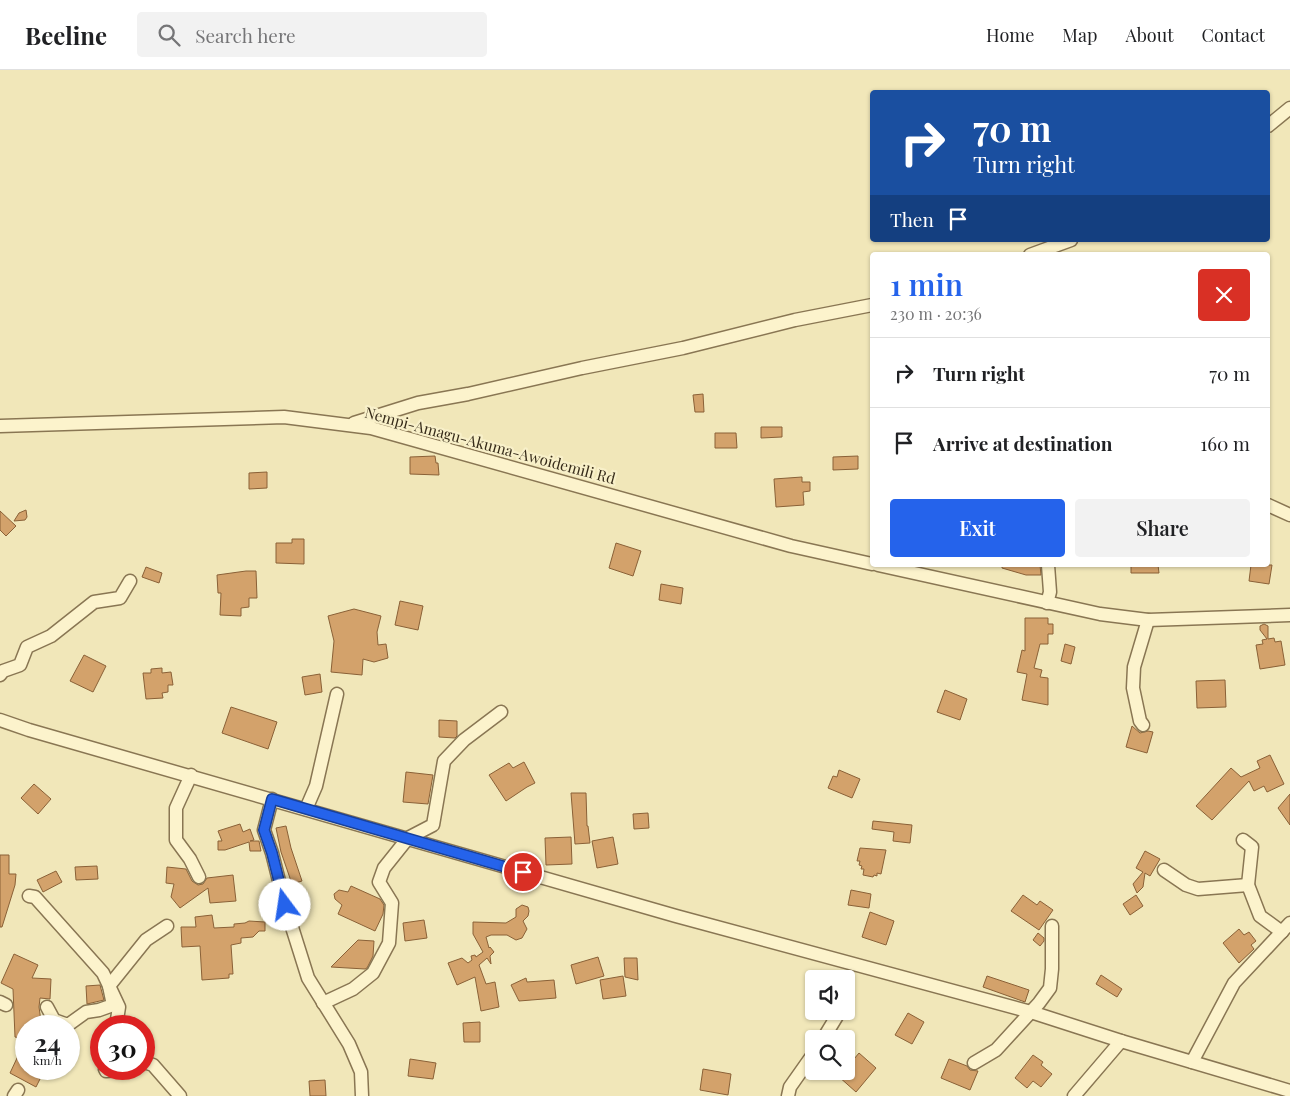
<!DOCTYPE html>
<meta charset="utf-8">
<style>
body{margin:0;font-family:"Playfair Display",serif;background:#f2f2f2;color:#202124;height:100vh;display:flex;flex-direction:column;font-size:19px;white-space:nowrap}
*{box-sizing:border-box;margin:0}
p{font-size:16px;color:#757577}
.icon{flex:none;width:28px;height:28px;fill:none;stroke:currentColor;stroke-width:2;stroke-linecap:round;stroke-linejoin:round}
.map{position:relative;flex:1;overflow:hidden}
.sheet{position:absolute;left:870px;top:182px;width:400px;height:315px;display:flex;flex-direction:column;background:#fff;border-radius:5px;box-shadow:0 1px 4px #0004}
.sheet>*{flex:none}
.top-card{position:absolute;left:870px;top:20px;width:400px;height:152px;border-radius:5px;box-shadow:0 1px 4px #0004;background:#1a4fa0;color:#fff;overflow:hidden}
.tools{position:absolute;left:805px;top:900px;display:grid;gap:10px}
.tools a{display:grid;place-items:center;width:50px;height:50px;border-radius:5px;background:#fff;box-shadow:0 1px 4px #0004;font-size:25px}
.speed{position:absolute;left:15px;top:945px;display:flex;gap:10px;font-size:25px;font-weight:700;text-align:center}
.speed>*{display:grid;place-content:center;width:65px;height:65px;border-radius:50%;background:#fff;box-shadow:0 1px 4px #0004;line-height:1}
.speed small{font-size:12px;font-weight:400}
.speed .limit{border:8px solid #d22;background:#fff;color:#111}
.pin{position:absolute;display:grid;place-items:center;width:42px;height:42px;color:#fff;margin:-21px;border:2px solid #fff;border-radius:50%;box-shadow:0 1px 5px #0007}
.me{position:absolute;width:55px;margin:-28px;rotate:346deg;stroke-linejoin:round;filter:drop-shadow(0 0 4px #0008)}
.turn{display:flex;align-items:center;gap:18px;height:105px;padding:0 20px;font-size:22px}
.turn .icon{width:65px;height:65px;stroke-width:2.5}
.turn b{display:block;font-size:35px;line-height:42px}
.then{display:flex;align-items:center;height:48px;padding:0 20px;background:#0003;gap:10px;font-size:19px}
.round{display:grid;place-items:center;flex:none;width:52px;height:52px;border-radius:5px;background:#f2f2f2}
.headline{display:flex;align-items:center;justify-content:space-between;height:85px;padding:0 20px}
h1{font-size:30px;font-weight:600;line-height:38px;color:#2563eb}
.button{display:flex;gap:10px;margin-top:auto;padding:10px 20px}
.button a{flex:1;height:58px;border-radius:5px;background:#2563eb;color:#fff;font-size:20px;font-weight:600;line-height:58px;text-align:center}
.button a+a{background:#f2f2f2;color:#202124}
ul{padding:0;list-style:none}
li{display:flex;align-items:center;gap:15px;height:70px;padding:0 20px;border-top:1px solid #e0e0e0}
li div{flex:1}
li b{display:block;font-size:19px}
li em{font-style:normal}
header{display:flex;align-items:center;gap:30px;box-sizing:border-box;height:70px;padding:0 25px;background:#fff;border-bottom:1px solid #e0e0e0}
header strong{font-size:24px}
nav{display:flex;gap:28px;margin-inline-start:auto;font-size:18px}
.search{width:350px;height:45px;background:#f2f2f2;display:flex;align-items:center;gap:12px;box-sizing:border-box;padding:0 18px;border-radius:5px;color:#757577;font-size:19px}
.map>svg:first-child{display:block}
.building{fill:#d3a26b;stroke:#8a6137}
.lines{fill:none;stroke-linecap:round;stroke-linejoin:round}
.street-casing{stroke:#897653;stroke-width:15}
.street{stroke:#fcf3cc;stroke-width:12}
.route-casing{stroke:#184099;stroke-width:12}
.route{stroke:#2563eb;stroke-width:9}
.labels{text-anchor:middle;stroke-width:4.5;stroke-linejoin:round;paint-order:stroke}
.street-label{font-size:15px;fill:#362b19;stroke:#f8f0c9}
</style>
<header>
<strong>Beeline</strong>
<div class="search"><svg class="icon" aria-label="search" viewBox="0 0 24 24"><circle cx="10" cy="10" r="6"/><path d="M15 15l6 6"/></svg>Search here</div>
<nav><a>Home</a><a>Map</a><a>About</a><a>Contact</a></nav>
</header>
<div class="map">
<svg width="1290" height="1026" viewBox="0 0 1290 1026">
<rect width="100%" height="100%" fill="#f1e7b9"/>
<!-- building -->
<g class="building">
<polygon points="703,324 704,342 695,342 693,325"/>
<polygon points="761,357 782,357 782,367 761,368"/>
<polygon points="715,363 736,363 737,378 715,378"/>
<polygon points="435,386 436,393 438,393 439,405 410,404 410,387"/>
<polygon points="858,386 858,399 833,400 833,387"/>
<polygon points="267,402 267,418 249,419 249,403"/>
<polygon points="802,407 802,412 810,412 810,421 803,422 804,435 776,437 774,409"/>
<polygon points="26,440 27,447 25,450 14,451 19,443"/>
<polygon points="0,441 16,456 6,466 0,460"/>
<polygon points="292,469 304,469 304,494 276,493 276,473 292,473"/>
<polygon points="616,473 641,481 633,506 609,498"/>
<polygon points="1002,495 1040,495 1041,505 1026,505 1002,498"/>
<polygon points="1131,495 1158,495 1159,503 1131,503"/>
<polygon points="1251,495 1272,495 1269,514 1249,511"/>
<polygon points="146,497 162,503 159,513 142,507"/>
<polygon points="246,501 256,501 257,528 249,528 249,537 241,538 241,546 220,545 221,523 218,523 217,505"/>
<polygon points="661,514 683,518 681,534 659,530"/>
<polygon points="400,531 423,536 418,560 395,555"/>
<polygon points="354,539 381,546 377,562 378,575 386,574 388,588 374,592 363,589 362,605 331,602 334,571 328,546"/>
<polygon points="1025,548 1048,548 1048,554 1053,554 1053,564 1048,564 1048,574 1040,574 1034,598 1042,600 1040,607 1048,608 1048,635 1022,630 1027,604 1017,602 1022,580 1025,581"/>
<polygon points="1264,554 1268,556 1268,569 1274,568 1275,572 1281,571 1285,595 1260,599 1256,575 1263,574 1262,570 1267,569 1260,560 1260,556"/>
<polygon points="1065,574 1075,577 1071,594 1061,591"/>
<polygon points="84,585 106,596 93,622 70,611"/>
<polygon points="162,598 162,603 171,602 173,615 168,615 168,622 162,623 163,628 146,629 143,603 151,603 151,599"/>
<polygon points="320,604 322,622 305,625 302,607"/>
<polygon points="1225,610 1226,637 1197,638 1196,611"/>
<polygon points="945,620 967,629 960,650 937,642"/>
<polygon points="231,637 277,652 268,679 222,663"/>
<polygon points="439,650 457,651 457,666 455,668 439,667"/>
<polygon points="1132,656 1140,663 1148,661 1153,662 1147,683 1126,677"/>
<polygon points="1270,685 1284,714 1267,722 1264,716 1254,721 1249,711 1212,750 1196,736 1231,698 1241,707 1260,698 1257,691"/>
<polygon points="524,692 535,713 527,717 506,731 489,705 509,693 513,698"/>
<polygon points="839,700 860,709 852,728 828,718 833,706 837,707"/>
<polygon points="406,702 433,705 428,734 403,732"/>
<polygon points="34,714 51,729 38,744 21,728"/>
<polygon points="571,723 586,723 587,756 588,756 590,773 575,774"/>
<polygon points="1290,724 1290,755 1278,738"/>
<polygon points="648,743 649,758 634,759 633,744"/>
<polygon points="873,751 912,755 910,773 893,771 894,762 872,759"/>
<polygon points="240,754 243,762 250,759 254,770 250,771 259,771 261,781 250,781 249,772 225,780 218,780 218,771 222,771 218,761"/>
<polygon points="286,756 291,778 302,811 292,814 281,782 276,758"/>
<polygon points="571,767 572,794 546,795 545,768"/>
<polygon points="613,767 618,794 597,798 592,771"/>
<polygon points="860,778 886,780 881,804 877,803 877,806 874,805 873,807 863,805 864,799 861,799 862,796 859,795 860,791 857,791"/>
<polygon points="1145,781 1160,789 1150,806 1145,803 1143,817 1137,823 1133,814 1143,802 1136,798"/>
<polygon points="0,785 9,785 9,804 16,804 15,815 2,857 0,857"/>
<polygon points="97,796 98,809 76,810 75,797"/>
<polygon points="167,797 186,799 192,811 198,815 203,814 207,808 233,805 236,831 210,833 208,818 180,838 171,827 174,814 166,813"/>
<polygon points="56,801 62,812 43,822 37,810"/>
<polygon points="351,816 380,829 384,835 383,844 375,861 338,844 342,835 335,829 334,824 339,820 348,822"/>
<polygon points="851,820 871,824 869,838 848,835"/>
<polygon points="1023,825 1037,835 1040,831 1053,840 1039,860 1011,841"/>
<polygon points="1136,825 1143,836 1130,845 1123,834"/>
<polygon points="522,835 528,837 529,841 528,846 523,851 527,859 522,868 516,870 507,865 491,865 486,867 489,878 490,877 494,882 490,886 491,894 487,888 479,895 486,914 495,912 499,937 481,941 475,907 457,915 448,893 462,888 468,893 472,890 471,886 475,885 476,887 483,882 473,864 473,852 506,853 516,847 516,839"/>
<polygon points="870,842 894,851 886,875 862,867"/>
<polygon points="212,845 214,858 234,857 234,854 245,853 249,851 265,852 265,861 259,861 253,867 241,868 241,873 231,875 233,904 229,904 229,908 202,910 200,876 182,877 181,857 196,857 195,847"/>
<polygon points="424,850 427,868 405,871 403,853"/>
<polygon points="1239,859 1244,865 1249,862 1256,871 1251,875 1254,879 1239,893 1223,873"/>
<polygon points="1038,863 1044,868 1044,871 1040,876 1033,870"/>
<polygon points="358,870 374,871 373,886 367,898 365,899 331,897"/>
<polygon points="14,884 38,895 32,908 51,909 50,929 40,928 39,937 41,951 35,951 36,956 26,956 26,970 15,967 13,919 1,913"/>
<polygon points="598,887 604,906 576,914 571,895"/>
<polygon points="624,888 637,888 638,910 625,907"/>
<polygon points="1101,905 1122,919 1117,927 1096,914"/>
<polygon points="623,906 626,926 603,929 600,910"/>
<polygon points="987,906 1029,920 1025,932 983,917"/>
<polygon points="526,908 527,912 554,910 556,928 519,931 511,915"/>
<polygon points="100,915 104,930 87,934 86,916"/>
<polygon points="908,943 924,952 912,974 895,965"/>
<polygon points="480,952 480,972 464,972 463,953"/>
<polygon points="846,982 854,989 859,983 876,998 856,1022 838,1006 842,1001 846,1001"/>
<polygon points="1033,985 1043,992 1041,995 1052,1004 1041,1017 1033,1011 1027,1018 1015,1008"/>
<polygon points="18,986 26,991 26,999 45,999 36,1017 10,1003"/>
<polygon points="410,989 436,993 433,1009 408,1006"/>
<polygon points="949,989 967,996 970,1000 978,1001 970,1020 941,1008"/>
<polygon points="703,999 731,1004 728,1025 700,1020"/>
<polygon points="325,1010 326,1026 310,1026 309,1011"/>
</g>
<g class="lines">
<defs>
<g id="street">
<polyline points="1268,56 1290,38"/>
<polyline points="1030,185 1071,170"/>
<polyline points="354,353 418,333 468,324 582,298 683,278 795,250 872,235"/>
<polyline points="0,356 284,347 371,358 791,476 872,494"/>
<polyline points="1268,435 1290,445"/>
<polyline points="878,495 1100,544 1148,550 1290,545"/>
<polyline points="1047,533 1050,522 1048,495"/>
<polyline points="0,605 3,601 20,595 27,577 51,566 94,532 120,528 130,511"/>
<polyline points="0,650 29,660 676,846 1031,942 1121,971 1290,1021"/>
<polyline points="1143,655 1140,651 1133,618 1134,597 1148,550"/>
<polyline points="191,705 176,738 176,770 190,789 199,807"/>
<polyline points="272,729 264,760 272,783 285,835 308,908 349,974 361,1002 362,1026"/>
<polyline points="306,739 316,716 337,624"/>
<polyline points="1243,770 1252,777 1248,815 1260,846 1282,862"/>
<polyline points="1164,800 1186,815 1198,819 1248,815"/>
<polyline points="29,826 35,827 103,903 119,937 116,956"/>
<polyline points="0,932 6,935"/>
<polyline points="323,933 353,919 373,903 389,873 392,833 379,812 384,798 408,768 433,755 444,691 464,670 501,642"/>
<polyline points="47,937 54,950 68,955 86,942 99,940 113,935 109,916 146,870 167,856"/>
<polyline points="823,969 837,946 837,941"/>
<polyline points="144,992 153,995 180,1026"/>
<polyline points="1192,992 1234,913 1290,853"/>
<polyline points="974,993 996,980 1039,933 1050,918 1052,899 1052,856"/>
<polyline points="105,999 106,1001 130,999"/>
<polyline points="14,1026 18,1020"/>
<polyline points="788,1026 790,1017 814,983"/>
<polyline points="1074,1026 1121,971"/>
</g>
</defs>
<!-- street casing -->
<use href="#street" class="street-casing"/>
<!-- street -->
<use href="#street" class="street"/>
</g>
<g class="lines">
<defs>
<polyline id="route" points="285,835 272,783 264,760 272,729 523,802"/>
</defs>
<!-- route casing -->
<use href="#route" class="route-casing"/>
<!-- route -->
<use href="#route" class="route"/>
</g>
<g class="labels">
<!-- street labels -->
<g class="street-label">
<text transform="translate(490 376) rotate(15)" y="5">Nempi-Amagu-Akuma-Awoidemili Rd</text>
</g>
</g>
</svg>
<div class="tools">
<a><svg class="icon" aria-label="sound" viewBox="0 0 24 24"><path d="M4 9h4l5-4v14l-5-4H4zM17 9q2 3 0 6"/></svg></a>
<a><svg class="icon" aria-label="search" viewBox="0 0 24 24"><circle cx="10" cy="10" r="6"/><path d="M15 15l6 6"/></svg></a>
</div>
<div class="speed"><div>24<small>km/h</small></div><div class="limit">30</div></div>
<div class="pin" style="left:523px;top:802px;background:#d93025"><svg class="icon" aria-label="arrive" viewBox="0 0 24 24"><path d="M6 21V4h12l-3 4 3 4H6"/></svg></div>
<svg class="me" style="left:285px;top:835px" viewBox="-20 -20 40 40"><circle r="19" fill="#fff"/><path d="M0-13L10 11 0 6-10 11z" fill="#2563eb"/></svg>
<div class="top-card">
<div class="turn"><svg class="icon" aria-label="right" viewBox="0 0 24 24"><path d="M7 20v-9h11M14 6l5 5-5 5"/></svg><div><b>70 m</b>Turn right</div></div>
<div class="then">Then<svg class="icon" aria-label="arrive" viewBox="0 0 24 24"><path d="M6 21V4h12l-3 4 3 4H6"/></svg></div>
</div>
<section class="sheet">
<div class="headline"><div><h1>1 min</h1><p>230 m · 20:36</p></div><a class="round" style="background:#d93025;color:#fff"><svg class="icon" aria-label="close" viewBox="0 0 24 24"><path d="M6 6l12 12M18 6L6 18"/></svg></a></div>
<ul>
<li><svg class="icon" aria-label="right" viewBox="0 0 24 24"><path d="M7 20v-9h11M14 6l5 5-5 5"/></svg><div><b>Turn right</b></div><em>70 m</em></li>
<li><svg class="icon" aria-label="arrive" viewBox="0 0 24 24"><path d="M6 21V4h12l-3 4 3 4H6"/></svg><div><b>Arrive at destination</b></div><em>160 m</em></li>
</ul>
<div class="button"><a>Exit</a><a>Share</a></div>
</section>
</div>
